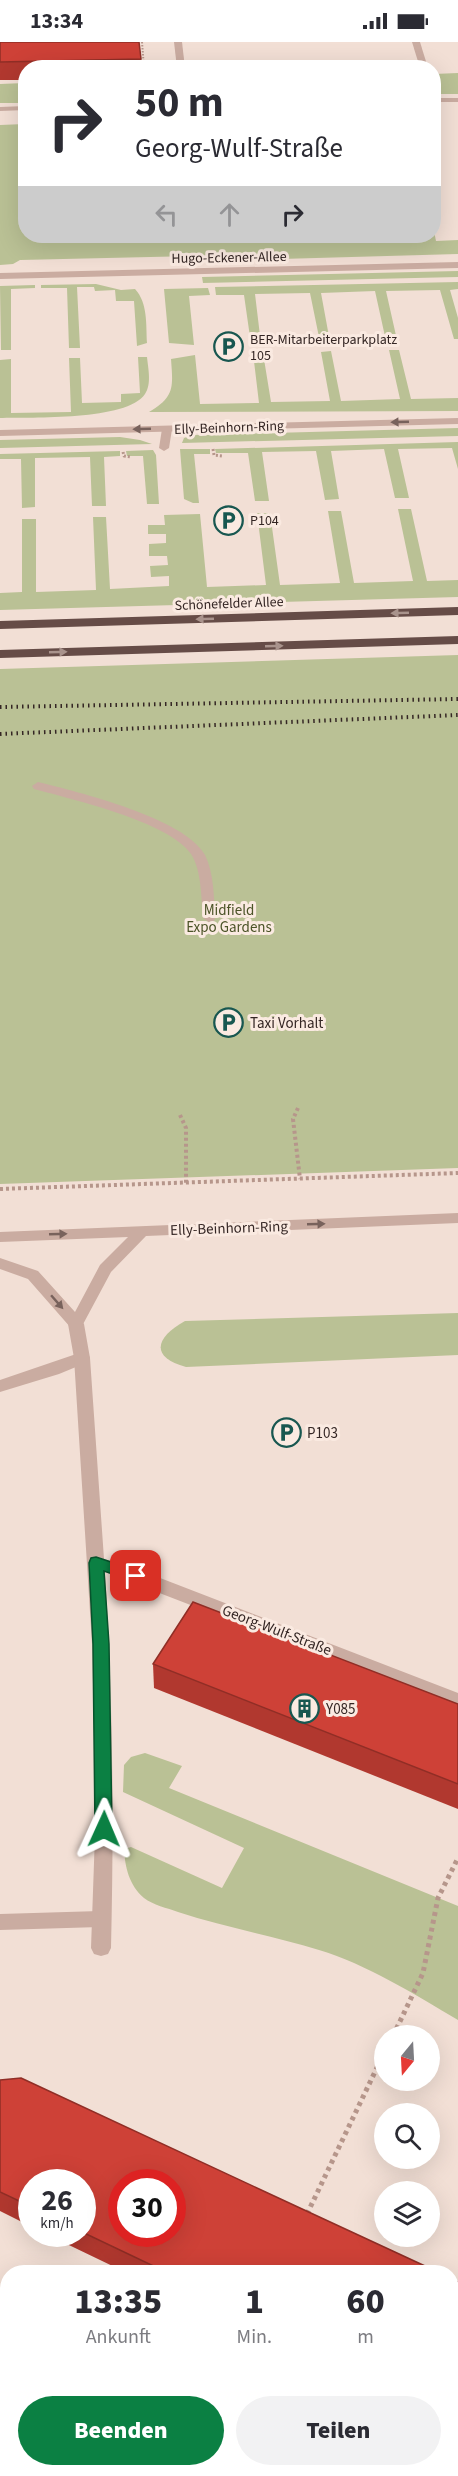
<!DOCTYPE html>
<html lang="de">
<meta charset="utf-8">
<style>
body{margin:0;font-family:"Source Sans 3",sans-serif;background:#f2f2f3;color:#2b2b33;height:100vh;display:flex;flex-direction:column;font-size:22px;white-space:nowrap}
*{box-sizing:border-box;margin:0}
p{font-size:20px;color:#7c7c81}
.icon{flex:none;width:33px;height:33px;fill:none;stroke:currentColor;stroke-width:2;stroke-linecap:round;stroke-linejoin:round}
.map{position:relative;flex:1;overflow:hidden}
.sheet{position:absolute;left:0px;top:2223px;width:459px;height:212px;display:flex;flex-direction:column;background:#fff;border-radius:24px 24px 0 0;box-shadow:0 6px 24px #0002}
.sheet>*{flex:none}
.top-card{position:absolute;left:18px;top:18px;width:423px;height:183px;border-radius:24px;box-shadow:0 6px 24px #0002;background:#fff;color:#2b2b33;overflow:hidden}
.needle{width:39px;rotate:198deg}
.tools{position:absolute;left:374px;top:1983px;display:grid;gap:12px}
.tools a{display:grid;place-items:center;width:66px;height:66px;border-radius:50%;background:#fff;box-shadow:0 6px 24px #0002;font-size:30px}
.speed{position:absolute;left:18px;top:2127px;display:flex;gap:12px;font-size:30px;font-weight:700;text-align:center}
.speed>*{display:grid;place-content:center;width:78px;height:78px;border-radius:50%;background:#fff;box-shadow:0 6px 24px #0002;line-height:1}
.speed small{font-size:15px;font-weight:400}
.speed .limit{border:9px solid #d22;background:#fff;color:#111}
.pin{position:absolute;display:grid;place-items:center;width:51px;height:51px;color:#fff;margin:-26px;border-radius:12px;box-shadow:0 3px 9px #0006}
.me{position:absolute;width:66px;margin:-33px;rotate:1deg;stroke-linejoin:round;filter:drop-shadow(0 0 4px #0008)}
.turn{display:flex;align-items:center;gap:21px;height:126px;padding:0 18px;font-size:27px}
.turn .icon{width:78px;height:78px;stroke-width:2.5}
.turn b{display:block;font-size:42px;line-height:51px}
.lanes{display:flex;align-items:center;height:57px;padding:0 18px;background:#0003;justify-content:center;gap:30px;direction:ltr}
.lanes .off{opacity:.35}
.eta{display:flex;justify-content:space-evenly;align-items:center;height:102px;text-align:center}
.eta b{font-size:36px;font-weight:800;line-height:42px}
.cta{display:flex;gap:12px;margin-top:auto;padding:12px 18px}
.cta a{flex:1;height:69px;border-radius:36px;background:#0b8043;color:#fff;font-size:24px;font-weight:800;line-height:69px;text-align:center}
.cta a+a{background:#f2f2f3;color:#2b2b33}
.status{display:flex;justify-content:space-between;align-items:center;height:42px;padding:0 30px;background:#fff;direction:ltr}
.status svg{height:16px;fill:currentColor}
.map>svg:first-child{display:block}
.green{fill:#bac195}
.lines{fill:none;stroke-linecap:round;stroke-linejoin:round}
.path-far3{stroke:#b6968b;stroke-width:2;stroke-dasharray:1.5 1.5;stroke-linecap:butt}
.path-far2{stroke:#b6968b;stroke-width:3;stroke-dasharray:2 2;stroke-linecap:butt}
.path-far1{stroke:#b6968b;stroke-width:4;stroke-dasharray:3 3;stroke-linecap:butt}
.path{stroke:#b6968b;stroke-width:5;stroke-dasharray:4 4;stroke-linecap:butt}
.service{fill:#caaca1;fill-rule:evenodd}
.minor{fill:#caaca1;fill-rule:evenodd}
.tertiary{fill:#caaca1;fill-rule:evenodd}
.trunk{fill:#664c47;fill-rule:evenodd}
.rail{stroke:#342624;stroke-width:4;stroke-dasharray:1.5 4;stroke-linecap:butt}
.wall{fill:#b1382f}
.building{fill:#ce4137;stroke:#902e26;stroke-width:1.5;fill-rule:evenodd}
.oneway{fill:#78625c}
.oneway2{fill:#a9938c}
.route{fill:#0b8043;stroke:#07532c;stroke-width:1.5}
.labels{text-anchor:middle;stroke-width:6;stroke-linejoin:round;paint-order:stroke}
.far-street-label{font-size:14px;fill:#342624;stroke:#faeae1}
.far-poi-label{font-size:14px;fill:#342624;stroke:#faeae1;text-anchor:start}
.park-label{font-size:15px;fill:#4b5327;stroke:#faeae1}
.poi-label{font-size:15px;fill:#342624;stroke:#faeae1;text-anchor:start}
.street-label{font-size:15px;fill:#342624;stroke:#faeae1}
</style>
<div class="status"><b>13:34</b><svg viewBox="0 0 49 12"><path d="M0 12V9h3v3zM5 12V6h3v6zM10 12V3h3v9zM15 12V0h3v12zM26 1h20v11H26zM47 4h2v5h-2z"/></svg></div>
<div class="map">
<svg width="458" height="2434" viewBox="0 0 458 2434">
<rect width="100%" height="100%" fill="#f2dfd5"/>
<!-- green -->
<g class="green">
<polygon points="458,31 458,52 434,52 434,32"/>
<polygon points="25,41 25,61 0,61 0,42"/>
<polygon points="25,82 26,194 434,194 434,189 436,199 458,198 458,212 243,218 237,213 20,218 13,222 0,223 0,83"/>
<polygon points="458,229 458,235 203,241 202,235"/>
<polygon points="458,240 458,247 450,248 458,276 458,297 454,297 440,248 386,249 397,298 386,299 375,249 321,251 330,300 320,300 310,251 255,252 261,302 251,302 244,253 216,253 215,245"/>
<path d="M96 242 121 248 135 247C148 261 146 283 147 301L137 304 134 259H116L115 248 95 249 94 245H77L80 306H69L67 246H41V243Z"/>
<polygon points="35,243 35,246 11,247 11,308 1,308 0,244"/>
<polygon points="208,246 210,253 189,254 194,303 169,301 164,247"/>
<path d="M389 308H399L411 357 458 356V369L149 370C175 355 173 345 171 317L195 313 200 362 259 361 253 311H263L271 360 330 359 321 310 331 309 341 359 400 357Z"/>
<path d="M138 315H147C148 326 152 342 145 352 127 379 31 375 0 376V318L11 317V371L71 370 69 316H80L82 361 121 360V352L140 351Z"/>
<polygon points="458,386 458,394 182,401 184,396 193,393"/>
<polygon points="120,395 140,398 152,402 0,406 0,398"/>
<polygon points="458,400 458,427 452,406 398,407 409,456 395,456 384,407 331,409 339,457 325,458 316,409 262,410 269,459 255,459 248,411 216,411 215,407"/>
<polygon points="180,407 210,407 210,412 194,412 199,461 193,461 184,457"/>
<polygon points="153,408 156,413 159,462 147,462 143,414 127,414 126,409"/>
<polygon points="120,409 120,414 104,415 106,464 92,464 90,415 35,416 35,465 22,466 21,417 0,417 0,412"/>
<polygon points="398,467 411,467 427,539 458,538 458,555 0,568 0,551 22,550 22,477 36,477 36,550 96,548 93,475 106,475 110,547 169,544 169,534 151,535 150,524 168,523 167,514 149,514 149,502 166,501 166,492 148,492 148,483 165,483 164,473 200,472 207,545 266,543 257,471 270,471 280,543 340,541 328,469 341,469 354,541 413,539"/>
<polygon points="458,613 458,1126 0,1142 0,627"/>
<path d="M458 1271V1313L186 1325C149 1315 156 1295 185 1279Z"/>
<path d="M145 1711 182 1724 169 1746 458 1864V1978C416 1953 366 1922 319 1908 273 1894 224 1885 178 1870 167 1866 153 1863 144 1856 129 1843 125 1825 124 1807L131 1805 222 1846 244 1806 123 1750 124 1723 131 1715Z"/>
</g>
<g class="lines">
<!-- path-far3 -->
<polyline class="path-far3" points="142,0 144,26"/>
<!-- path-far2 -->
<g class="path-far2">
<polyline points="213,407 214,413 222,414"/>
<polyline points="123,410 124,414 131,415"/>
</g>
<!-- path-far1 -->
<g class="path-far1">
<polyline points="298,1066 293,1077 300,1137"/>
<polyline points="180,1073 186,1086 186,1141"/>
<polyline points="0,1147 458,1131"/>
</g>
<!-- path -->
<g class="path">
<polyline points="393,1994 423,1931 438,1856 458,1816"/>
<polyline points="307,2172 384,2011"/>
</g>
<!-- service -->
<g class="service">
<polygon points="174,0 182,0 185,26 177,26"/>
<polygon points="412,0 420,0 428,26 420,26"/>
<rect x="434" y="56" width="24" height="4"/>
<polygon points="26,64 26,68 0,69 0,65"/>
<polygon points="167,384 172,387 169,406 164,409 159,406 162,387"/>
<path d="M38 740C78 750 185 776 205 813 214 831 214 856 215 876L214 879 209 880 203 876C201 856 202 829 191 812 170 780 71 757 34 747L32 744Z"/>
<polygon points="82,1310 88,1312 90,1316 88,1320 59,1332 0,1350 0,1338"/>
<polygon points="100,1869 107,1871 109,1877 107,1883 100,1885 0,1888 0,1872"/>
<polygon points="0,2296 8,2299 8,2321 0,2318"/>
<polygon points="170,2427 195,2427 198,2434 173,2434"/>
</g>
<!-- minor -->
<path class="minor" d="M76 1277 81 1278 84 1282 90 1316 104 1517 142 1529 458 1651V1666L105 1530C113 1656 114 1780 111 1906L108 1912 101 1914 94 1912 91 1906 96 1764 92 1602 74 1316 68 1282 71 1278Z"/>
<!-- tertiary -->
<g class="tertiary">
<polygon points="458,220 458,226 0,237 0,231"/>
<polygon points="458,376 458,382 0,394 0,388"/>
<polygon points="458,1171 458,1181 146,1194 111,1230 81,1286 71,1286 28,1237 0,1227 0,1216 38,1229 75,1270 100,1223 128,1195 0,1200 0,1190"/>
</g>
<!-- trunk -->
<g class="trunk">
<polygon points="458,565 458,573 0,587 0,579"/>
<polygon points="458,594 458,602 0,616 0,608"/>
</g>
<!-- rail -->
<g class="rail">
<polyline points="0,665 458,657"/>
<polyline points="0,692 458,673"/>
</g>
</g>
<!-- wall -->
<g class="wall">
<polygon points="0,0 141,17 141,26 26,26 26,38 0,38"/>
<polygon points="153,1622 458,1662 458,1767 154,1646"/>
<polygon points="0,2038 438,2230 125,2230 46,2192 82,2192 82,2140 32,2140 32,2185 0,2169"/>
<polygon points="452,2237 458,2434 442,2434 437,2427 452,2427"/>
</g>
<!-- building -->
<g class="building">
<polygon points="0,0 139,0 141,17 0,20"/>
<polygon points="193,1560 458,1662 458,1742 153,1622"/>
<path d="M21 2036 300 2166 438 2230H166L82 2190V2140H32V2165L0 2150V2038ZM122 2140H172V2192H122Z"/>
<polygon points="452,2237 458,2240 458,2434 452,2425"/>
</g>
<!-- one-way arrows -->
<defs><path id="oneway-solid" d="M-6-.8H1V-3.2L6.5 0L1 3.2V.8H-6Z" transform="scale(1.5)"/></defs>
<g class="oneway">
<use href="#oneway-solid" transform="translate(400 380) rotate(178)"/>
<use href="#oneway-solid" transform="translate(142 387) rotate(178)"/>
<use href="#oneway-solid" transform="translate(316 1182) rotate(-2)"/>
<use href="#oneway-solid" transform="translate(58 1192) rotate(-2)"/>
<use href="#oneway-solid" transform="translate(57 1260) rotate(49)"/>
</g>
<g class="oneway2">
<use href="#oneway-solid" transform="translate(400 571) rotate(178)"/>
<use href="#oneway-solid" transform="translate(205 577) rotate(178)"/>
<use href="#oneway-solid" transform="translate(274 604) rotate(-2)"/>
<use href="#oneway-solid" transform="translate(58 610) rotate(-2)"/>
</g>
<!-- route -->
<polygon class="route" points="96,1515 141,1530 144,1534 141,1538 136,1540 104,1529 109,1602 112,1787 110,1792 104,1794 98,1792 95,1787 93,1602 89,1521 91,1516"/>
<!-- icons -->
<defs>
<symbol id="parking-ring" viewBox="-11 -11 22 22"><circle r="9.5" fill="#faeae1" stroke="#185750" stroke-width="1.5"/><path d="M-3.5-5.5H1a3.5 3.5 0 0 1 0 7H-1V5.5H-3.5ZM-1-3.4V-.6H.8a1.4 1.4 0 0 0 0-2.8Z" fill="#185750"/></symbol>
<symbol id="building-ring" viewBox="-11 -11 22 22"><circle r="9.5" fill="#faeae1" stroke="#185750" stroke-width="1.5"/><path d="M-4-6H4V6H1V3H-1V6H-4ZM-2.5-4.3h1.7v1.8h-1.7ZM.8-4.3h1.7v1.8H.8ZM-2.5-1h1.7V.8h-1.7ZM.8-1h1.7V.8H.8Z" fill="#185750"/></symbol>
</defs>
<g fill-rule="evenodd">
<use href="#parking-ring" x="212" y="288" width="33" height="33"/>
<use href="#parking-ring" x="212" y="462" width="33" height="33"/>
<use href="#parking-ring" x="212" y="964" width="33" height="33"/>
<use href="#parking-ring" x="270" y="1374" width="33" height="33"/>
<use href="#building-ring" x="288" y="1650" width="33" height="33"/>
</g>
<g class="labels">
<!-- far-street labels -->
<g class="far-street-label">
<text transform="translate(229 215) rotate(-1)" y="5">Hugo-Eckener-Allee</text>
<text transform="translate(229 385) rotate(-2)" y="5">Elly-Beinhorn-Ring</text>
<text transform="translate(229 561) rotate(-2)" y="5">Schönefelder Allee</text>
</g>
<!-- far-poi labels -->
<g class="far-poi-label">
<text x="250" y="302">BER-Mitarbeiterparkplatz<tspan x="250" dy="16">105</tspan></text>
<text x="250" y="483">P104</text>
</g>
<!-- park labels -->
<g class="park-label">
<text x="229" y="873">Midfield<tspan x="229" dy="17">Expo Gardens</tspan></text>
</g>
<!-- poi labels -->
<g class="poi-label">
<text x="250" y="986">Taxi Vorhalt</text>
<text x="307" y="1396">P103</text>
<text x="326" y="1672">Y085</text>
</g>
<!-- street labels -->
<g class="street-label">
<text transform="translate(229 1186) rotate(-2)" y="5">Elly-Beinhorn-Ring</text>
<text transform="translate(277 1588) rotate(21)" y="5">Georg-Wulf-Straße</text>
</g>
</g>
</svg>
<div class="tools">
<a><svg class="needle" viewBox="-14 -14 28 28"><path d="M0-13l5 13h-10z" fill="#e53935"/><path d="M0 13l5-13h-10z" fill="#7c7c81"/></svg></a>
<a><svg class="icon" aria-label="search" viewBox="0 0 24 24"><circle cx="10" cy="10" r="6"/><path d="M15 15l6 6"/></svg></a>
<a><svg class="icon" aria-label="layers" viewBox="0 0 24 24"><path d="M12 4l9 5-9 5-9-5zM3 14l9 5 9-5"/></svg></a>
</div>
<div class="speed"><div>26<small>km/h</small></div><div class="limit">30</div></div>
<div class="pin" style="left:136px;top:1534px;background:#d93025"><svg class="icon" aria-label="arrive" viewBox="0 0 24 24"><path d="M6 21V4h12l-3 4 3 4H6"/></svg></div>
<svg class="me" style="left:104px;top:1787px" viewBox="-20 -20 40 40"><path d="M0-17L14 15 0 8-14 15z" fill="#0b8043" stroke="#fff" stroke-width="4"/></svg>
<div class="top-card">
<div class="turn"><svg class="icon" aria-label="right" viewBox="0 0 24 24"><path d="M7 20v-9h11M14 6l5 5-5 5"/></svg><div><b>50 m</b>Georg-Wulf-Straße</div></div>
<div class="lanes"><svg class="icon off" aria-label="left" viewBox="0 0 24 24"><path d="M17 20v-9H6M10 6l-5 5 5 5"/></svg><svg class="icon off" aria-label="ahead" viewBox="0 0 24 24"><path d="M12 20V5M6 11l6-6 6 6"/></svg><svg class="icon" aria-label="right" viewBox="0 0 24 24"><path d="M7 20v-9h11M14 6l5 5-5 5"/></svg></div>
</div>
<section class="sheet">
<div class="eta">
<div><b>13:35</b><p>Ankunft</p></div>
<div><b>1</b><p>Min.</p></div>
<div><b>60</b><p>m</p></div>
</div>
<div class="cta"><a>Beenden</a><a>Teilen</a></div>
</section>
</div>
